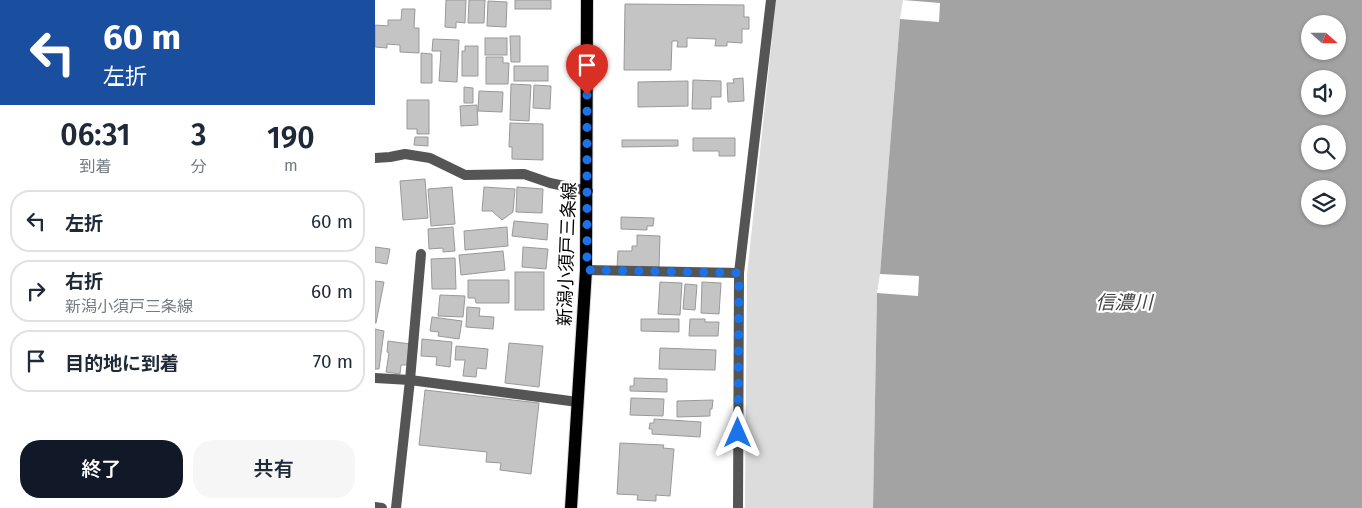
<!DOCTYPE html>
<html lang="ja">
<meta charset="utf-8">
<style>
body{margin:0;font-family:"Fira Sans","Noto Sans JP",sans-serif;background:#f6f6f7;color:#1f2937;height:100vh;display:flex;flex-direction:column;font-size:19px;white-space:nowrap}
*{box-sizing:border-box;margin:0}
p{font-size:16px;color:#747a83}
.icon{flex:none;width:28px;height:28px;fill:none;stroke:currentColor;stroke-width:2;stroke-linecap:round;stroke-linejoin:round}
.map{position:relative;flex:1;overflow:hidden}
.sheet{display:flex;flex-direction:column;background:#fff;width:375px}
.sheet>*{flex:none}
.banner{background:#1a4fa0;color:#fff;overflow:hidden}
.needle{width:32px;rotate:111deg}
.buttons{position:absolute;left:926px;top:15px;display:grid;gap:10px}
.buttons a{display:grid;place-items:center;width:45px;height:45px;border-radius:50%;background:#fff;box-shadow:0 1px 4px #0004;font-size:25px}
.pin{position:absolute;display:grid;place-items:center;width:42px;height:42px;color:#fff;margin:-51px -21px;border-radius:50% 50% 50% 0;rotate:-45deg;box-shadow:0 0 5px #0007}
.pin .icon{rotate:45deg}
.me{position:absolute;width:55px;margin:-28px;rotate:0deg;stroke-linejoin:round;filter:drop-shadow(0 0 4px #0008)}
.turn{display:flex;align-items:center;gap:18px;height:105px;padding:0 20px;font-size:22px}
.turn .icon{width:65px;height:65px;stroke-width:2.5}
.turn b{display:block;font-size:35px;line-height:42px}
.eta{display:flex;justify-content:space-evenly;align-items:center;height:85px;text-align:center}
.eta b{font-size:30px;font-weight:600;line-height:35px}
.cta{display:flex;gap:10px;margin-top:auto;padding:10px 20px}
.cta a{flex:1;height:58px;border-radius:20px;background:#111827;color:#fff;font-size:20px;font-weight:600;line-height:58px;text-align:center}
.cta a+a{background:#f6f6f7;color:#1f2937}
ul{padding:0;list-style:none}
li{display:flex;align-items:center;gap:15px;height:62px;margin:0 10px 8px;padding:0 10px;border:2px solid #e0e1e3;border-radius:20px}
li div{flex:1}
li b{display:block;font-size:19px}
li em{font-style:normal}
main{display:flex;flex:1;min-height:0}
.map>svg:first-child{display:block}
.green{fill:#dcdcdc}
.water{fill:#a3a3a3;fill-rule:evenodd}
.building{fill:#c4c4c4;stroke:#999}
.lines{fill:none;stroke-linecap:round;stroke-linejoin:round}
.primary-casing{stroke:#dbdbdb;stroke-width:14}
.minor{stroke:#555;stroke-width:10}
.tertiary{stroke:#555;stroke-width:10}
.primary{stroke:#000;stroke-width:12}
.route{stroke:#1a73e8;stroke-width:9;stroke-dasharray:0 16.2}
.labels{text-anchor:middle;stroke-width:4.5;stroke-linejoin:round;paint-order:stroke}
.street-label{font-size:18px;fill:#000;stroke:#fff}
.water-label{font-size:19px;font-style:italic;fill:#444;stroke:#fff}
</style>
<main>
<section class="sheet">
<div class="banner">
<div class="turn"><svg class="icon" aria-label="left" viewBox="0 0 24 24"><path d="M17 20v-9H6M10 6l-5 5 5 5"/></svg><div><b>60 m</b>左折</div></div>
</div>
<div class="eta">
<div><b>06:31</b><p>到着</p></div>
<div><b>3</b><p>分</p></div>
<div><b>190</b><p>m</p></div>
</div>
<ul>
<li><svg class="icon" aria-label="left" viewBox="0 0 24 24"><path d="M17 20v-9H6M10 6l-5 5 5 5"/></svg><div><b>左折</b></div><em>60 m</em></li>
<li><svg class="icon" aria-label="right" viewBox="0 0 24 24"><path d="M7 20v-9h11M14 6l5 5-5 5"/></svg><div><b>右折</b><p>新潟小須戸三条線</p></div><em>60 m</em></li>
<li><svg class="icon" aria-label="arrive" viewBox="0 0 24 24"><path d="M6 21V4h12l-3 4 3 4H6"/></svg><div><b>目的地に到着</b></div><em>70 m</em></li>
</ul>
<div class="cta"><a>終了</a><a>共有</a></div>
</section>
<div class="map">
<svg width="987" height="508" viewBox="0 0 987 508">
<rect width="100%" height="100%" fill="#fff"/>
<!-- green -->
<polygon class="green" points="401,0 528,0 525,19 505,274 502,293 498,508 370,508 372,275"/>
<!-- water -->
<path class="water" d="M528 0H987V508H498L502 293 543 296 544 276 505 274 525 19 564 22 565 3ZM935 24H962V51H935ZM935 79H962V106H935ZM935 134H962V161H935ZM935 189H962V216H935Z"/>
<!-- building -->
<g class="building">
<polygon points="71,0 91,0 90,23 81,22 81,28 70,27"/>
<polygon points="94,0 110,0 109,23 93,23"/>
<rect x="140" y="0" width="36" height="9"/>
<polygon points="113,1 132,2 131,27 112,26"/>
<polygon points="250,4 369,5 369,17 374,17 374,29 367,29 367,43 352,42 352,46 340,46 341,39 312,38 312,47 302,47 303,41 297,41 296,70 249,70"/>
<polygon points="27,9 40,9 39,28 44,28 44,53 25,52 25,45 12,44 12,48 0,47 0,25 13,26 13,20 26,20"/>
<polygon points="135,36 145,36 145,62 136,62"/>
<rect x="110" y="38" width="22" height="17"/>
<polygon points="58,39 84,40 82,82 64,81 66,51 57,51"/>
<polygon points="90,46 103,46 103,76 87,76 87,51 90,51"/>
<polygon points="46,53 57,54 57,83 46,83"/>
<polygon points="111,57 128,57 128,63 134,63 133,84 111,84"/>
<rect x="139" y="66" width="34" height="15"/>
<polygon points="368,78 369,101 353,102 352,83 359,83 358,79"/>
<polygon points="318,80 346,81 346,97 336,97 336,109 317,109"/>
<polygon points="313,81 313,106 263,107 263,82"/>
<polygon points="136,84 156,85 154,121 135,120"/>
<polygon points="159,85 176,86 175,109 158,108"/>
<polygon points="89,87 98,88 98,103 89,103"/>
<polygon points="104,91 128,92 127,112 103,111"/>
<polygon points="32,100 54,100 54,134 42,134 42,129 32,129"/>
<polygon points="102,105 103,125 86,126 85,106"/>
<polygon points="135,123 168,124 168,160 137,159 137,147 134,147"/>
<polygon points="40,137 53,137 53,146 39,145"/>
<polygon points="318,138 360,138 360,156 344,156 344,151 318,151"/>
<polygon points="247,140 303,140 303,146 247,147"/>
<polygon points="50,179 53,218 28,220 25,181"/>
<polygon points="77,187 80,224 56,226 53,189"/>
<polygon points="109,187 140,189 138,212 127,220 117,211 107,211"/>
<polygon points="142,187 168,189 167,213 141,212"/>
<polygon points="246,217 279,218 278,226 272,226 272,230 246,229"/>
<polygon points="139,221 173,224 172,240 137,236"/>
<polygon points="78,227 80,251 68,252 68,248 54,249 53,229"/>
<polygon points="132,227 133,246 90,250 89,231"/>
<polygon points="262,235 285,236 284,267 242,267 243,251 257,251 257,246 262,246"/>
<polygon points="0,247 15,249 12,264 0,262"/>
<polygon points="148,247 173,249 171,269 147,267"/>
<polygon points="128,251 130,270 86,275 84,255"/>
<polygon points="80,258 81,289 57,289 56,259"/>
<rect x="140" y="272" width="29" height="38"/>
<polygon points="93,280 134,280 134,303 101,303 100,298 93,298"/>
<polygon points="0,281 9,282 1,323 0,323"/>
<polygon points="285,282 307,283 305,315 283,314"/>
<polygon points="327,282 346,283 344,314 326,313"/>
<polygon points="310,284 322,285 320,310 308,309"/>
<polygon points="65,295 90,296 88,317 63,316"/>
<polygon points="92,307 105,308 104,316 119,317 118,329 91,327"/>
<polygon points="57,317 87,321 84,339 63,336 64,332 55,331"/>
<polygon points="266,319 304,319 304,332 266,331"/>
<polygon points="315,319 330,319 330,322 344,322 343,336 314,336"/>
<polygon points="0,329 9,331 4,369 0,369"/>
<polygon points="47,339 77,342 75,367 61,365 62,357 46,356"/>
<polygon points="13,341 35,344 32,365 26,365 25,374 11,372 14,353 12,352"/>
<polygon points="134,343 168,346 164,387 130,383"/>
<polygon points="81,346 113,349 111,369 102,368 101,377 88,376 90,360 80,360"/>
<polygon points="285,348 341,350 340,370 284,369"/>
<polygon points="259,378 292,379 292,392 255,391 255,386 259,386"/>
<polygon points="50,390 164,403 156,474 125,470 126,463 111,462 112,452 44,445"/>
<polygon points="256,398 289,399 288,416 255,415"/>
<polygon points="338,400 337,409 335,409 335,416 302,417 302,401"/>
<polygon points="279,419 326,422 325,437 277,434 277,429 274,429 275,423 279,423"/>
<polygon points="245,443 289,445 288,448 299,449 295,496 281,495 281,501 262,500 263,495 242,494"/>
</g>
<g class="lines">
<defs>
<polyline id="primary" points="196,508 211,270 212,0"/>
</defs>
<!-- primary casing -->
<use href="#primary" class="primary-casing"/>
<!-- minor -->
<g class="minor">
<polyline points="0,158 15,157 30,154 55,158 90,175 149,174 175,183 213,191"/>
<polyline points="211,270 364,273"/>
<polyline points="0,378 35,380 203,402"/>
<polyline points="21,508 35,380 46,254"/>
</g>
<!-- tertiary -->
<g class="tertiary">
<polyline points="0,507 7,508"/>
<polyline points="363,508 364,273 396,0"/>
</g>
<!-- primary -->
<use href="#primary" class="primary"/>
</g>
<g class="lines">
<!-- route -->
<polyline class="route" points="212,95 212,270 364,273 363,433"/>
</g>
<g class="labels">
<!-- street labels -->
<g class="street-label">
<text transform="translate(192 254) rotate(-88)" y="6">新潟小須戸三条線</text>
</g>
<!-- water labels -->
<g class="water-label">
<text x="749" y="309">信濃川</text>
</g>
</g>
</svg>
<div class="buttons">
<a><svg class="needle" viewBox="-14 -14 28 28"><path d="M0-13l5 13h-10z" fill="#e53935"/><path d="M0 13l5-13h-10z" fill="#747a83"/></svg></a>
<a><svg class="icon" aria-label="sound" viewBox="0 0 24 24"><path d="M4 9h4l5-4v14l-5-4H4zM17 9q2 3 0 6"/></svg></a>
<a><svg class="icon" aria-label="search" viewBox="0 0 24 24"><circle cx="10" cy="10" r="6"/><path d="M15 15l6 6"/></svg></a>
<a><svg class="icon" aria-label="layers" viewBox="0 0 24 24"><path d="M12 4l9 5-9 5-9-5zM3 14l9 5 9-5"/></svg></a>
</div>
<div class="pin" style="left:212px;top:95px;background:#d93025"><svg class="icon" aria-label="arrive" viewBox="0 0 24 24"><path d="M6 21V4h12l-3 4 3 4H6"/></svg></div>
<svg class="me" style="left:363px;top:433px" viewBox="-20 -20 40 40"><path d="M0-17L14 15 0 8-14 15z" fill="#1a73e8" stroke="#fff" stroke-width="4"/></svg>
</div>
</main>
